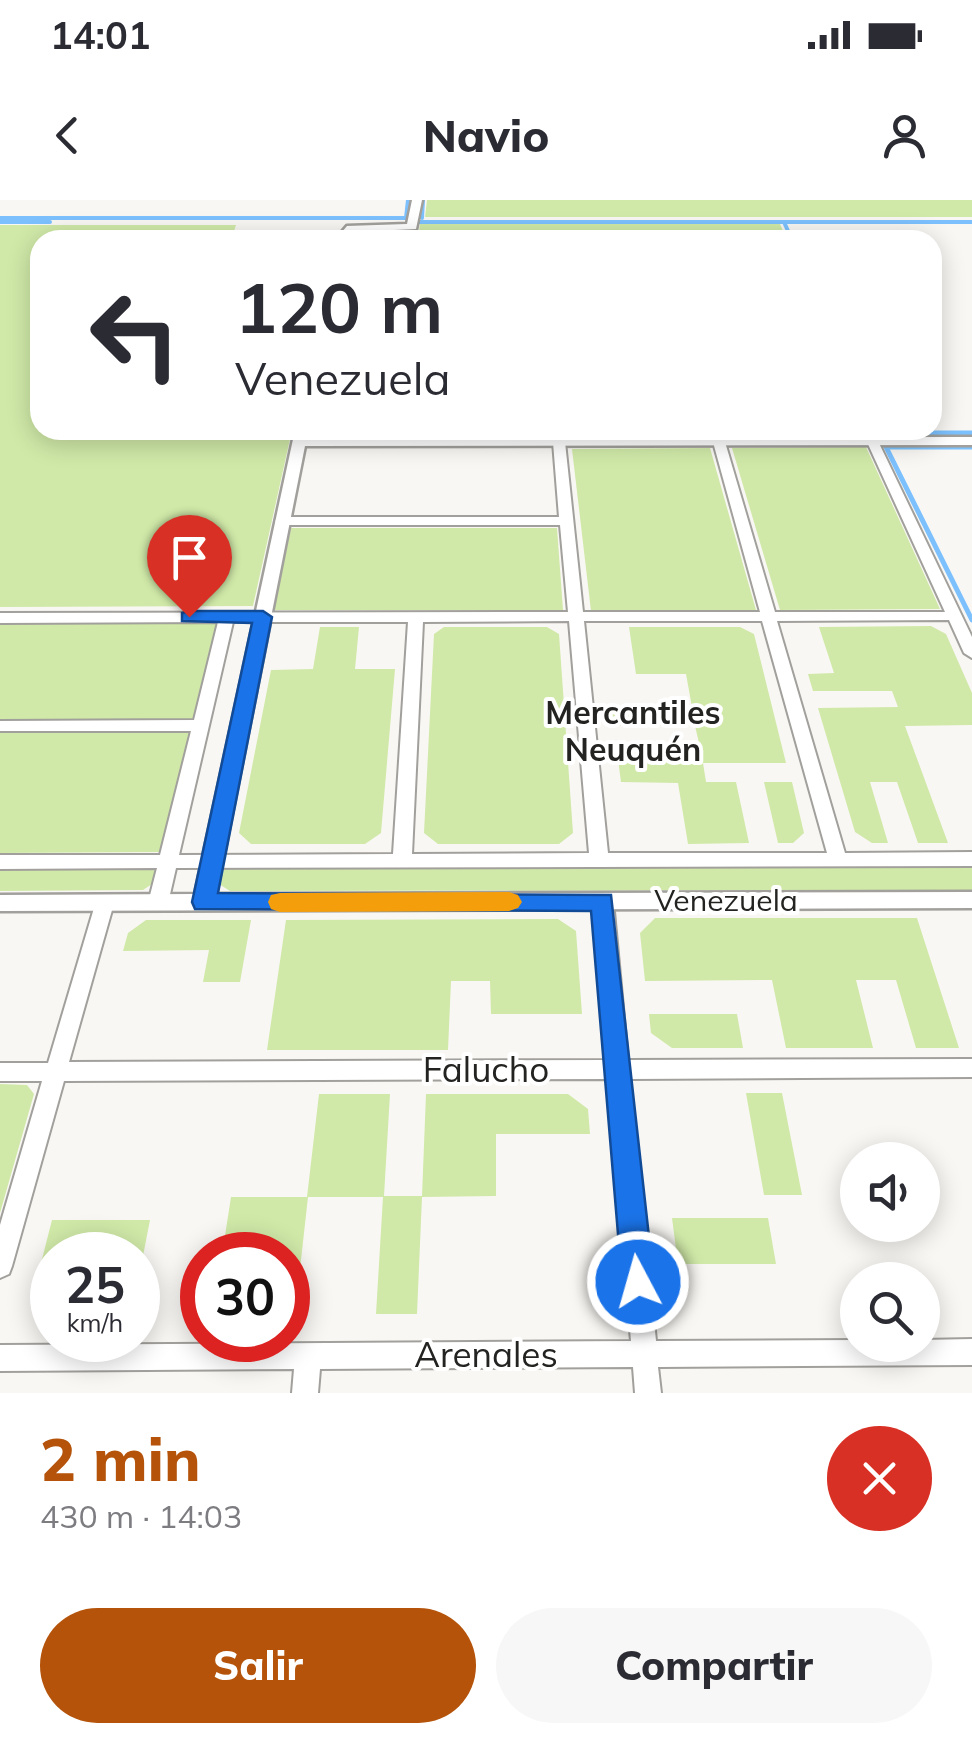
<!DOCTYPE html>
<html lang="es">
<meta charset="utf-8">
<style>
body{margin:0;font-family:Mulish,sans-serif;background:#f7f7f7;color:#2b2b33;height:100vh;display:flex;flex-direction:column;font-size:38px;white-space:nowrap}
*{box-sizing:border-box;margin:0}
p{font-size:32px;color:#7c7c81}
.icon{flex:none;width:55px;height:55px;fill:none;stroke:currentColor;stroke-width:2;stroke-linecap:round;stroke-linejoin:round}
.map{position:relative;height:1193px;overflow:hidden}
.panel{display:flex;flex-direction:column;background:#fff;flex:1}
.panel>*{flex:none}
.guide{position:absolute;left:30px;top:30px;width:912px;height:210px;border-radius:30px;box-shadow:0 5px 25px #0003;background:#fff;color:#2b2b33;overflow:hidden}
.controls{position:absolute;left:840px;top:942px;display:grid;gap:20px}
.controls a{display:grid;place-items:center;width:100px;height:100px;border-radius:50%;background:#fff;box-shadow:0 5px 25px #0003;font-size:50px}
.speed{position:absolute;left:30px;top:1032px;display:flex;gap:20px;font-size:50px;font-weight:700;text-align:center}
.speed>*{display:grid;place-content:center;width:130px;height:130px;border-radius:50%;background:#fff;box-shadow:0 5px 25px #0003;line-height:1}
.speed small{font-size:25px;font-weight:400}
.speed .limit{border:15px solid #d22;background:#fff;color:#111}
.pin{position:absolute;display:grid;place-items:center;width:85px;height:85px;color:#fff;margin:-102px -42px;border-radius:50% 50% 50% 0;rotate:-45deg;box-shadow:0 0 10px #0007}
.pin .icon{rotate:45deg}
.me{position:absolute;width:110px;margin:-55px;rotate:354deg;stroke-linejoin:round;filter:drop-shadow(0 0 8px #0008)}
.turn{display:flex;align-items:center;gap:35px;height:210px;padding:0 40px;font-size:45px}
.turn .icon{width:130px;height:130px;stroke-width:2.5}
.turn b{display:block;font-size:70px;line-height:85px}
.round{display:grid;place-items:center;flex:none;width:105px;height:105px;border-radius:52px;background:#f7f7f7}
.head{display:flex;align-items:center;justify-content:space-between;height:170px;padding:0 40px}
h1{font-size:60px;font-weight:800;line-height:75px;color:#b45309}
.primary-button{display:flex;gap:20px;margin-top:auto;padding:20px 40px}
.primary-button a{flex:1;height:115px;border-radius:60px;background:#b45309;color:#fff;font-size:40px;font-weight:800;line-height:115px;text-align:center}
.primary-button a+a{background:#f7f7f7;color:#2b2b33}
.status{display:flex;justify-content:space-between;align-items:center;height:70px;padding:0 50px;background:#fff;direction:ltr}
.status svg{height:28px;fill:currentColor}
header{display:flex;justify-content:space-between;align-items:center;height:130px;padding:0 40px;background:#fff;font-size:45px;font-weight:800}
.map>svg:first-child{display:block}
.green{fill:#d0e9a8}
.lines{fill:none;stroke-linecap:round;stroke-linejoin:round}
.stream-far1{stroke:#7cc1fe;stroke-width:4}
.stream{stroke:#7cc1fe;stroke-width:5}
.minor-casing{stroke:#a2a09c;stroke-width:4}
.tertiary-casing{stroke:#a2a09c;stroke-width:5}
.minor{fill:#fff;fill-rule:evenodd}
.tertiary{fill:#fff;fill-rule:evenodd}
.route{fill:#1a73e8;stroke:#114b97;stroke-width:2.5}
.slow{fill:#f59e0b}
.labels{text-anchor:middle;stroke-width:8;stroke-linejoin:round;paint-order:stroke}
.street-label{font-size:30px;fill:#232321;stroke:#fff}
.neighbourhood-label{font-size:32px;font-weight:bold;fill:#232321;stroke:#fff}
.near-street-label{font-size:35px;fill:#232321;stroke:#fff}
</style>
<div class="status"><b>14:01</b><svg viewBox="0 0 49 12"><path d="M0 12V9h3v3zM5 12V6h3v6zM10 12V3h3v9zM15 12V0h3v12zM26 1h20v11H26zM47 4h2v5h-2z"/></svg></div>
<header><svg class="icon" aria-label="back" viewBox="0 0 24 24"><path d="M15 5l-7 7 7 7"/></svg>Navio<svg class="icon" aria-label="person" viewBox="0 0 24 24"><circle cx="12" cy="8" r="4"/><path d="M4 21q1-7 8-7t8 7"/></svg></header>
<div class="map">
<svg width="972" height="1193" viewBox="0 0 972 1193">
<rect width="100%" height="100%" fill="#f9f7f3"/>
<!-- green -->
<g class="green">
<polygon points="427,0 972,0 972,17 425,17"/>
<polygon points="420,24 780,24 787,40 406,40 407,31 419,31"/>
<polygon points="0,25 236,25 231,40 40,40 40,230 292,230 253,406 0,407"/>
<polygon points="310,230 874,230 878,237 309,237"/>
<polygon points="866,247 940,409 780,410 732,248"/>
<polygon points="710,248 756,410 591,411 572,249"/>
<polygon points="291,328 557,328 563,410 274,410"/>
<polygon points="217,422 193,519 0,520 0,423"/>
<polygon points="931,426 946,434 972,493 972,525 905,526 948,643 918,643 897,582 870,582 888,643 872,643 855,632 818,508 898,507 892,491 813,491 808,474 834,473 819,427"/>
<polygon points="320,427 359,427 355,469 395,469 381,633 365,644 251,644 239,633 271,470 313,469"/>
<polygon points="444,427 547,427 559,434 573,633 559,644 438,644 424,633 434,434"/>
<polygon points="629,427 740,427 754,434 786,563 703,563 706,582 736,582 749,643 688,644 678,583 621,582 616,544 699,543 695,526 614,526 612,508 692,507 686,474 636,474"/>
<polygon points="190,532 161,652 0,653 0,533"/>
<polygon points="764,582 792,582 804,633 793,643 778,643"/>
<polygon points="150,666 156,673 155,682 143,690 0,691 0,667"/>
<polygon points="231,666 972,666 972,690 230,691 219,684 223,671"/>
<polygon points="655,718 917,718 959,848 916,848 896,780 856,780 873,848 786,848 772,780 645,781 640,733"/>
<polygon points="558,719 576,731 582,814 491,814 490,781 451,781 448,850 267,850 286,720"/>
<polygon points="146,720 251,720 240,782 203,782 209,750 123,751 128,733"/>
<polygon points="649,814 737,814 743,848 672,848 651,833"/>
<polygon points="0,884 27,885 34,894 0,1013"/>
<polygon points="746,893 782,893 802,995 764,995"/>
<polygon points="319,894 390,894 384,996 422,996 426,894 568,894 588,909 590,934 496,934 496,996 422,997 417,1114 376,1114 383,997 308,997 295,1114 288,1114 288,1055 222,1055 231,997 307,997"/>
<polygon points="672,1018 768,1018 776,1064 678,1064"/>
<polygon points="52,1020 150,1020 141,1066 138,1066 138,1055 52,1055 52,1067 40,1067"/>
</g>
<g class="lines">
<!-- stream-far1 -->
<g class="stream-far1">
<polyline points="0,18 412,18"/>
<polyline points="406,18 408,0"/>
<polyline points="422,18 423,0"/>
<polyline points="0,22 50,22"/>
<polyline points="417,22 972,22"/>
<polyline points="784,22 792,40"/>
</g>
<!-- stream -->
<g class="stream">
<polyline points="880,233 972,233"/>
<polyline points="885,245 972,420"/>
<polyline points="888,247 972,247"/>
</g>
<defs>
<g id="minor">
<path d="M559 238 565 242 583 412H760L713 242 719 238 725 242 775 412H945L867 242 877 239 972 437V458L964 453 949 420 777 421 845 653 972 652V666L176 668 168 703 165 708H151L148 703 157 668 0 669V655H160L191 531H0V521L194 520 218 422 0 423V413L568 412 560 325H282L275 321 282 317H559L553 242ZM569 421 589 653 412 654 423 422ZM584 421H762L827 653H608ZM233 422H408L393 654 179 655Z"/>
<polygon points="603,694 610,696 613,701 628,860 972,859 972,877 630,879 656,1141 858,1140 858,1145 922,1145 922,1140 972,1139 972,1165 658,1167 661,1193 635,1193 633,1167 320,1169 318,1193 292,1193 294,1169 0,1171 0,1145 631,1141 608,879 64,881 12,1066 9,1074 0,1078 0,1025 42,881 0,881 0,863 48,863 97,698 111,698 114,703 69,862 607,860 593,701 596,696"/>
</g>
<g id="tertiary">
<polygon points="412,0 422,0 416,29 350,32 345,40 335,40 347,26 407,24"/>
<polygon points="295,230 307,230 307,238 972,237 972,245 305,246 216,694 972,692 972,708 0,711 0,695 195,694"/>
</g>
</defs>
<!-- minor casing -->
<use href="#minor" class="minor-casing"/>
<!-- tertiary casing -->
<use href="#tertiary" class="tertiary-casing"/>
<!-- minor -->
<use href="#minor" class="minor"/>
<!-- tertiary -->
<use href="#tertiary" class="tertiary"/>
</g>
<!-- route -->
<polygon class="route" points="189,411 263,411 272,417 218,693 611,695 654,1082 649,1094 638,1098 627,1094 622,1082 591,711 195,709 192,702 252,423 182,421 182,413"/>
<!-- slow -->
<polygon class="slow" points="509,692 518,695 522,702 518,708 509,711 280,712 271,709 268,702 271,695 280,693"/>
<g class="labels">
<!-- street labels -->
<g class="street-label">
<text x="726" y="711">Venezuela</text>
</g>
<!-- neighbourhood labels -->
<g class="neighbourhood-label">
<text x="633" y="524">Mercantiles<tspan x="633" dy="37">Neuquén</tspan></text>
</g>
<!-- near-street labels -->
<g class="near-street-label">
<text x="486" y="882">Falucho</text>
<text x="486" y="1167">Arenales</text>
</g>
</g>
</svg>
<div class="controls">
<a><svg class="icon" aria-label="sound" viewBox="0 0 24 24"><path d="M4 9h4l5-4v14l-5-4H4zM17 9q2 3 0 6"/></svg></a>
<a><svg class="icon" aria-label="search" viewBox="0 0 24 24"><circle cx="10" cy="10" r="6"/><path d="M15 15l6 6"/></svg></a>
</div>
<div class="speed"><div>25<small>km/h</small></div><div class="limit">30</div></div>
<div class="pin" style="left:189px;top:417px;background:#d93025"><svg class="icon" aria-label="arrive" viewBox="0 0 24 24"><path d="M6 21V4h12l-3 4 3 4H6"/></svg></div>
<svg class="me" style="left:638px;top:1082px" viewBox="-20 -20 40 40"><circle r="17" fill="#1a73e8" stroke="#fff" stroke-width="3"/><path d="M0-11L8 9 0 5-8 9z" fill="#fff"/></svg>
<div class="guide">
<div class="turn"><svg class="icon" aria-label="left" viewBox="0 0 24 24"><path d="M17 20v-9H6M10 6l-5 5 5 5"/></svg><div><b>120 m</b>Venezuela</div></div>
</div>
</div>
<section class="panel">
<div class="head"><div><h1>2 min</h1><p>430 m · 14:03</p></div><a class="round" style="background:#d93025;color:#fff"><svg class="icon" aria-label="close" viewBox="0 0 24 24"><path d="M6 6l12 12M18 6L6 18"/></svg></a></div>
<div class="primary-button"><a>Salir</a><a>Compartir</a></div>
</section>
